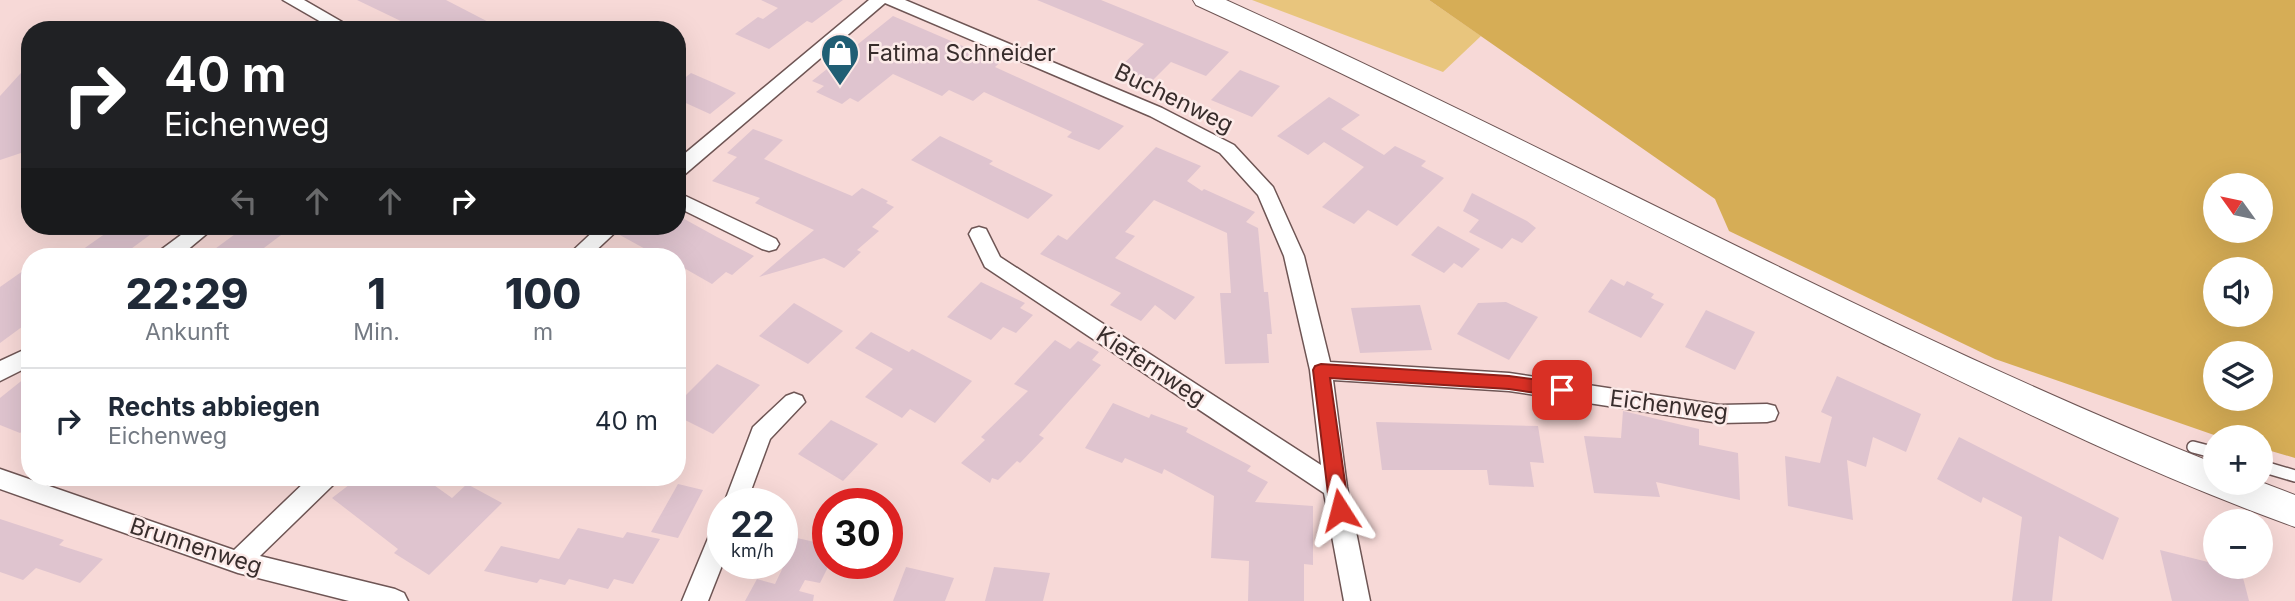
<!DOCTYPE html>
<html lang="de">
<meta charset="utf-8">
<style>
body{margin:0;font-family:Inter,sans-serif;background:#f6f6f7;color:#1f2937;height:100vh;display:flex;flex-direction:column;font-size:26px;white-space:nowrap}
*{box-sizing:border-box;margin:0}
p{font-size:23px;color:#747a83}
.icon{flex:none;width:38px;height:38px;fill:none;stroke:currentColor;stroke-width:2;stroke-linecap:round;stroke-linejoin:round}
.map{position:relative;flex:1;overflow:hidden}
.sheet{position:absolute;left:21px;top:248px;width:665px;height:238px;display:flex;flex-direction:column;background:#fff;border-radius:28px;box-shadow:0 7px 28px #0002}
.sheet>*{flex:none}
.banner{position:absolute;left:21px;top:21px;width:665px;height:214px;border-radius:28px;box-shadow:0 7px 28px #0002;background:#202124;color:#fff;overflow:hidden}
.needle{width:46px;rotate:303deg}
.controls{position:absolute;left:2203px;top:173px;display:grid;gap:14px}
.controls a{display:grid;place-items:center;width:70px;height:70px;border-radius:50%;background:#fff;box-shadow:0 7px 28px #0002;font-size:35px}
.speed{position:absolute;left:707px;top:488px;display:flex;gap:14px;font-size:35px;font-weight:700;text-align:center}
.speed>*{display:grid;place-content:center;width:91px;height:91px;border-radius:50%;background:#fff;box-shadow:0 7px 28px #0002;line-height:1}
.speed small{font-size:18px;font-weight:400}
.speed .limit{border:10px solid #d22;background:#fff;color:#111}
.pin{position:absolute;display:grid;place-items:center;width:60px;height:60px;color:#fff;margin:-30px;border-radius:14px;box-shadow:0 4px 10px #0006}
.me{position:absolute;width:77px;margin:-38px;rotate:351deg;stroke-linejoin:round;filter:drop-shadow(0 0 5px #0008)}
.turn{display:flex;align-items:center;gap:24px;height:147px;padding:0 28px;font-size:32px}
.turn .icon{width:91px;height:91px;stroke-width:2.5}
.turn b{display:block;font-size:49px;line-height:60px}
.lanes{display:flex;align-items:center;height:66px;padding:0 28px;background:#0003;justify-content:center;gap:35px;direction:ltr}
.lanes .off{opacity:.35}
.eta{display:flex;justify-content:space-evenly;align-items:center;height:119px;text-align:center}
.eta b{font-size:42px;font-weight:800;line-height:49px}
ul{padding:0;list-style:none}
li{display:flex;align-items:center;gap:21px;height:105px;padding:0 28px;border-top:2px solid #e0e1e3}
li div{flex:1}
li b{display:block;font-size:26px}
li em{font-style:normal}
.map>svg:first-child{display:block}
.green{fill:#e8c57d}
.forest{fill:#d6ad56;fill-rule:evenodd}
.building{fill:#dfc4cf}
.lines{fill:none;stroke-linecap:round;stroke-linejoin:round}
.service-casing{stroke:#6e5554;stroke-width:14}
.minor-casing{stroke:#6e5554;stroke-width:3}
.secondary-casing{stroke:#6e5554;stroke-width:2}
.service{stroke:#fff;stroke-width:11}
.minor{fill:#fff;fill-rule:evenodd}
.secondary{fill:#fff;fill-rule:evenodd}
.route{fill:#d93025;stroke:#8d1f18;stroke-width:2}
.labels{text-anchor:middle;stroke-width:5;stroke-linejoin:round;paint-order:stroke}
.poi-label{font-size:23px;fill:#382d2c;stroke:#fceae8;text-anchor:start}
.street-label{font-size:23px;fill:#382d2c;stroke:#fceae8}
</style>
<div class="map">
<svg width="2295" height="601" viewBox="0 0 2295 601">
<rect width="100%" height="100%" fill="#f7d9d7"/>
<!-- green -->
<polygon class="green" points="1252,0 1429,0 1481,36 1443,72"/>
<!-- forest -->
<path class="forest" d="M1429 0H2295V458L2261 448V438L2217 436 1995 359 1729 231 1715 199ZM2216 186H2261V231H2216ZM2216 270H2261V315H2216ZM2216 354H2261V399H2216Z"/>
<!-- building -->
<g class="building">
<polygon points="357,0 446,0 504,30 429,30 411,21 407,24"/>
<polygon points="761,0 843,0 812,23 807,21 769,49 735,34 758,17 763,19 778,8"/>
<polygon points="1037,0 1101,0 1229,52 1206,76 1171,62 1152,81 1119,68 1144,44"/>
<polygon points="893,16 972,50 977,46 1005,58 995,67 1124,126 1099,150 1067,137 1072,132 984,92 973,101 949,90 942,96 893,74 858,102 850,98 842,104 816,92 824,86 812,81"/>
<polygon points="30,63 30,150 0,160 0,96"/>
<polygon points="1240,70 1280,86 1252,117 1211,100"/>
<polygon points="691,73 714,83 736,93 710,114 677,99 677,84"/>
<polygon points="1329,97 1360,115 1341,129 1384,155 1395,146 1426,161 1421,166 1444,178 1397,226 1368,210 1354,224 1322,207 1364,167 1324,142 1308,155 1277,136"/>
<polygon points="753,129 783,140 764,159 852,196 862,188 888,201 886,203 894,207 872,227 879,231 857,250 861,252 844,268 824,258 759,277 814,230 755,203 760,198 712,181 737,157 727,153"/>
<polygon points="940,136 993,161 989,164 1053,195 1028,219 911,160"/>
<polygon points="1156,147 1201,166 1187,181 1202,191 1204,189 1255,212 1246,222 1258,228 1264,292 1268,292 1272,334 1267,334 1269,363 1225,364 1220,293 1231,293 1227,233 1154,200 1125,232 1135,236 1115,258 1195,297 1175,320 1155,305 1141,321 1110,305 1121,293 1040,254 1058,235 1067,240"/>
<polygon points="1472,193 1527,221 1536,228 1522,243 1512,238 1502,249 1469,232 1479,220 1463,211"/>
<polygon points="677,215 717,237 754,256 732,275 726,272 712,284 677,264 677,257 658,256 618,234 625,226 677,226"/>
<polygon points="116,226 162,226 120,257 72,257"/>
<polygon points="246,226 293,226 252,257 204,257"/>
<polygon points="1438,226 1480,249 1462,268 1454,263 1444,273 1411,255"/>
<polygon points="30,266 30,321 0,343 0,287"/>
<polygon points="1611,279 1624,286 1627,281 1654,294 1651,298 1664,304 1641,338 1588,312"/>
<polygon points="981,282 1025,303 1020,308 1033,315 1016,333 1003,327 991,340 947,317"/>
<polygon points="1506,302 1538,317 1509,360 1457,334 1478,303"/>
<polygon points="794,303 843,331 808,364 759,336"/>
<polygon points="1420,305 1432,350 1360,353 1351,308"/>
<polygon points="1706,310 1755,332 1735,370 1685,347"/>
<polygon points="871,332 909,352 912,349 972,381 935,423 910,409 902,418 865,397 893,369 855,348"/>
<polygon points="1055,340 1070,349 1078,341 1099,352 1092,360 1101,365 1039,435 1044,438 1020,463 1017,461 998,480 992,478 990,483 961,463 985,440 981,437 1028,391 1014,384"/>
<polygon points="717,364 760,385 713,434 677,416 677,404"/>
<polygon points="30,374 30,425 20,433 0,425 0,398"/>
<polygon points="1837,376 1921,414 1906,452 1873,437 1866,467 1847,460 1853,520 1788,506 1785,456 1820,463 1832,417 1821,412"/>
<polygon points="1113,403 1149,418 1151,414 1188,428 1186,432 1251,466 1247,471 1268,482 1255,502 1313,506 1313,565 1304,564 1304,601 1248,601 1249,561 1211,558 1214,496 1164,469 1162,474 1125,458 1122,463 1085,448"/>
<polygon points="1623,411 1699,429 1699,445 1738,453 1740,500 1656,482 1660,497 1594,493 1584,436 1621,438"/>
<polygon points="831,420 878,444 843,481 798,454"/>
<polygon points="1376,422 1538,426 1544,463 1530,462 1534,487 1489,485 1487,470 1382,470"/>
<polygon points="1959,437 2119,518 2103,560 2059,536 2052,601 2012,601 2022,517 1983,497 1981,503 1937,479"/>
<polygon points="358,478 424,478 452,498 467,484 502,503 429,575 394,553 398,549 332,498"/>
<polygon points="678,484 703,490 678,538 651,532"/>
<polygon points="0,519 64,540 59,545 103,559 80,583 36,568 23,580 0,572"/>
<polygon points="578,528 623,538 627,532 660,539 633,584 614,579 608,589 569,579 565,585 540,579 537,583 484,571 501,546 559,559"/>
<polygon points="797,538 828,545 828,567 820,583 805,580 799,591 814,595 813,601 745,601 757,579 775,584"/>
<polygon points="2160,550 2216,564 2216,567 2241,570 2249,601 2172,601"/>
<polygon points="906,567 954,578 945,601 893,601"/>
<polygon points="994,567 1050,573 1043,601 985,601"/>
</g>
<g class="lines">
<defs>
<g id="service">
<polyline points="2193,447 2216,453"/>
<polyline points="2261,466 2295,476"/>
</g>
<g id="minor">
<polygon points="283,0 304,0 356,30 335,30"/>
<polygon points="869,0 905,0 1162,108 1234,145 1273,187 1304,256 1330,362 1509,373 1720,405 1767,404 1775,406 1778,413 1775,420 1767,422 1720,423 1509,391 1333,380 1347,487 1370,601 1344,601 1324,493 985,267 969,234 972,229 979,227 986,229 1000,257 1321,465 1310,370 1284,256 1258,195 1220,153 1150,116 885,3 684,175 677,176 677,160"/>
<polygon points="677,192 776,239 779,244 776,249 769,251 762,249 677,207"/>
<polygon points="193,226 216,226 179,257 155,257 158,252"/>
<polygon points="599,226 622,226 589,257 566,257"/>
<polygon points="30,347 30,366 0,381 0,361"/>
<polygon points="794,393 802,396 805,402 770,439 746,504 723,506 753,427 786,396"/>
<polygon points="0,469 234,550 309,478 337,478 333,485 260,556 395,589 404,593 408,601 349,601 238,573 0,489"/>
<polygon points="723,521 723,563 708,601 682,601 714,524"/>
</g>
<path id="secondary" d="M1193 0H1226L1307 37C1610 178 1905 340 2216 464V483L2261 482 2295 495V527C2153 476 2017 409 1882 343 1653 231 1428 111 1196 5Z"/>
</defs>
<!-- service casing -->
<use href="#service" class="service-casing"/>
<!-- minor casing -->
<use href="#minor" class="minor-casing"/>
<!-- secondary casing -->
<use href="#secondary" class="secondary-casing"/>
<!-- service -->
<use href="#service" class="service"/>
<!-- minor -->
<use href="#minor" class="minor"/>
<!-- secondary -->
<use href="#secondary" class="secondary"/>
</g>
<!-- route -->
<polygon class="route" points="1321,364 1509,376 1562,383 1568,385 1570,390 1568,395 1562,397 1509,389 1330,378 1349,510 1346,515 1340,518 1333,515 1330,510 1313,370 1315,366"/>
<!-- icons -->
<defs>
<symbol id="shop-pin" viewBox="-11 -11 22 30"><path d="M0 17L-7.5 6A9.5 9.5 0 1 1 7.5 6Z" fill="#205e74" stroke="#fceae8"/><path d="M-5-2.5h2.3a2.7 3.5 0 0 1 5.4 0H5L5.5 6h-11ZM-1.5-2.5h3a1.5 2.3 0 0 0-3 0Z" fill="#fff"/></symbol>
</defs>
<g fill-rule="evenodd">
<use href="#shop-pin" x="818" y="31" width="44" height="60"/>
</g>
<g class="labels">
<!-- poi labels -->
<g class="poi-label">
<text x="867" y="61">Fatima Schneider</text>
</g>
<!-- street labels -->
<g class="street-label">
<text transform="translate(1174 98) rotate(26)" y="8">Buchenweg</text>
<text transform="translate(1151 366) rotate(33)" y="8">Kiefernweg</text>
<text transform="translate(1669 405) rotate(7)" y="8">Eichenweg</text>
<text transform="translate(196 546) rotate(18)" y="8">Brunnenweg</text>
</g>
</g>
</svg>
<div class="controls">
<a><svg class="needle" viewBox="-14 -14 28 28"><path d="M0-13l5 13h-10z" fill="#e53935"/><path d="M0 13l5-13h-10z" fill="#747a83"/></svg></a>
<a><svg class="icon" aria-label="sound" viewBox="0 0 24 24"><path d="M4 9h4l5-4v14l-5-4H4zM17 9q2 3 0 6"/></svg></a>
<a><svg class="icon" aria-label="layers" viewBox="0 0 24 24"><path d="M12 4l9 5-9 5-9-5zM3 14l9 5 9-5"/></svg></a>
<a>+</a>
<a>−</a>
</div>
<div class="speed"><div>22<small>km/h</small></div><div class="limit">30</div></div>
<div class="pin" style="left:1562px;top:390px;background:#d93025"><svg class="icon" aria-label="arrive" viewBox="0 0 24 24"><path d="M6 21V4h12l-3 4 3 4H6"/></svg></div>
<svg class="me" style="left:1340px;top:510px" viewBox="-20 -20 40 40"><path d="M0-17L14 15 0 8-14 15z" fill="#d93025" stroke="#fff" stroke-width="4"/></svg>
<div class="banner">
<div class="turn"><svg class="icon" aria-label="right" viewBox="0 0 24 24"><path d="M7 20v-9h11M14 6l5 5-5 5"/></svg><div><b>40 m</b>Eichenweg</div></div>
<div class="lanes"><svg class="icon off" aria-label="left" viewBox="0 0 24 24"><path d="M17 20v-9H6M10 6l-5 5 5 5"/></svg><svg class="icon off" aria-label="ahead" viewBox="0 0 24 24"><path d="M12 20V5M6 11l6-6 6 6"/></svg><svg class="icon off" aria-label="ahead" viewBox="0 0 24 24"><path d="M12 20V5M6 11l6-6 6 6"/></svg><svg class="icon" aria-label="right" viewBox="0 0 24 24"><path d="M7 20v-9h11M14 6l5 5-5 5"/></svg></div>
</div>
<section class="sheet">
<div class="eta">
<div><b>22:29</b><p>Ankunft</p></div>
<div><b>1</b><p>Min.</p></div>
<div><b>100</b><p>m</p></div>
</div>
<ul>
<li><svg class="icon" aria-label="right" viewBox="0 0 24 24"><path d="M7 20v-9h11M14 6l5 5-5 5"/></svg><div><b>Rechts abbiegen</b><p>Eichenweg</p></div><em>40 m</em></li>
</ul>
</section>
</div>
